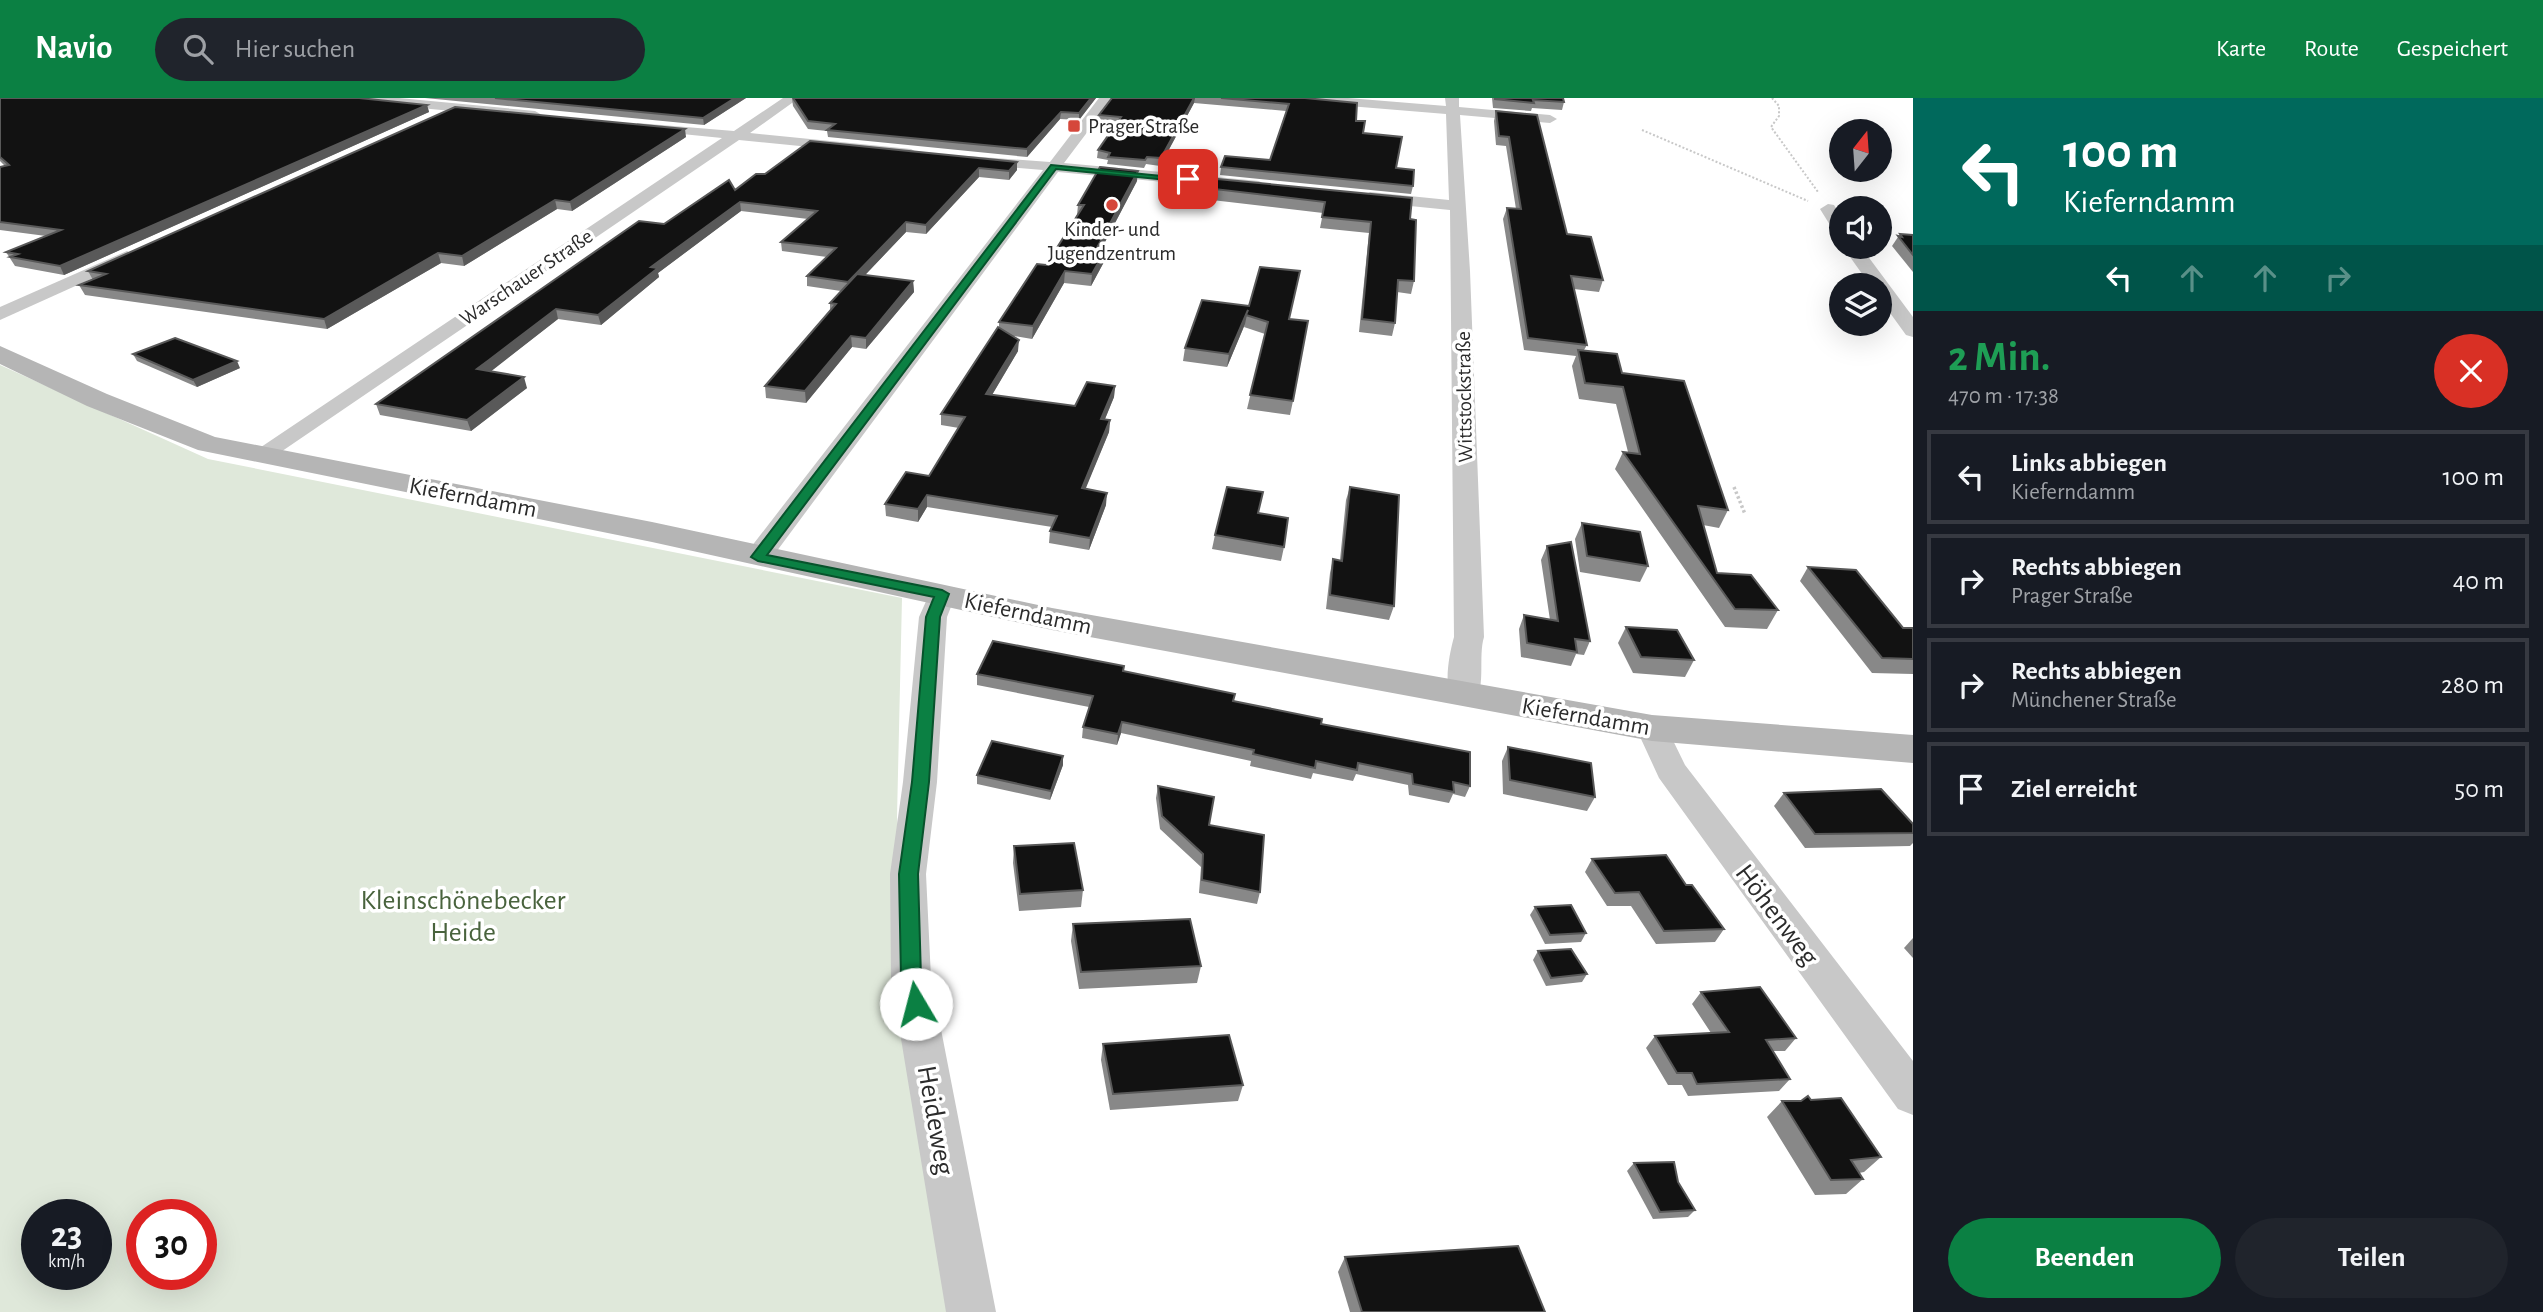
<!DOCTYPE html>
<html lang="de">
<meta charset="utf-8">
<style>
body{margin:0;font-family:"Alegreya Sans",sans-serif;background:#20242c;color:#f1f3f6;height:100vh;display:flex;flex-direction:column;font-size:26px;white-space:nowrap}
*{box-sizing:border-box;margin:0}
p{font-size:23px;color:#9ea1a6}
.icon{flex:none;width:38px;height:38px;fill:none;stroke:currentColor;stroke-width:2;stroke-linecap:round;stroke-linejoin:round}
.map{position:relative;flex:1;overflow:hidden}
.sheet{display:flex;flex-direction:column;background:#171b24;width:630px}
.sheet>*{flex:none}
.guide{background:#00695c;color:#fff;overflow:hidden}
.needle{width:46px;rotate:17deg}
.buttons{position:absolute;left:1829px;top:21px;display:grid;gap:14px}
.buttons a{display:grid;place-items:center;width:63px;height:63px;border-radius:50%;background:#171b24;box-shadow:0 7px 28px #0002;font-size:35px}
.speed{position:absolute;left:21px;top:1101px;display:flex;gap:14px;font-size:35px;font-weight:700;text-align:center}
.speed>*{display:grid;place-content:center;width:91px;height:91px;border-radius:50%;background:#171b24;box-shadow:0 7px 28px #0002;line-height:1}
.speed small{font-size:18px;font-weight:400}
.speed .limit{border:10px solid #d22;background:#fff;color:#111}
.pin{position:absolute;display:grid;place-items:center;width:60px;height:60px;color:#fff;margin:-30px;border-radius:14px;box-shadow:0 4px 10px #0006}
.me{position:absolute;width:77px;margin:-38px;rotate:352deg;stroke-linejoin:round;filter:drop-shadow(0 0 5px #0008)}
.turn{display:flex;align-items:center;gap:24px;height:147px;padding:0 35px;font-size:32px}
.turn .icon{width:91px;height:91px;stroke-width:2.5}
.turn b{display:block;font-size:49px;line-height:60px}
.lanes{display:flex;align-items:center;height:66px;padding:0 35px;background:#0003;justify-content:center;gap:35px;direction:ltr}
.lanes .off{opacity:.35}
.round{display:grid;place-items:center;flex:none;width:74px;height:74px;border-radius:37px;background:#20242c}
.head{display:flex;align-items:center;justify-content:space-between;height:119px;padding:0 35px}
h1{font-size:42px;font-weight:600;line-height:52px;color:#1e9e55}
.button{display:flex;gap:14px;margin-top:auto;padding:14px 35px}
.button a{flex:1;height:80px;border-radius:42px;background:#0b8043;color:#fff;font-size:28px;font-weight:600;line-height:80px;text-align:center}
.button a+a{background:#20242c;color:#f1f3f6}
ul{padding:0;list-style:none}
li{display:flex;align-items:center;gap:21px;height:94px;margin:0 14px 10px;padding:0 21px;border:4px solid #363941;border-radius:0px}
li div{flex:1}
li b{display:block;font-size:26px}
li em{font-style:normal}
header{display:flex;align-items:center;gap:42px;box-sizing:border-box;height:98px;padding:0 35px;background:#0b8043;color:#fff}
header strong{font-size:33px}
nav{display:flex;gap:38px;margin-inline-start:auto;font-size:24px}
.search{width:490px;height:63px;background:#20242c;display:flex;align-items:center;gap:18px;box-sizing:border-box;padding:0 24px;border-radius:38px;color:#9ea1a6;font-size:26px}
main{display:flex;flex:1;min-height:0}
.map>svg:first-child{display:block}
.green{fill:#dfe8da;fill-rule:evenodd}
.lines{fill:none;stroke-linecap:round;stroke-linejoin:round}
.path-far1{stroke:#c8c8c8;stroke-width:2;stroke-dasharray:2 2;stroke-linecap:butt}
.path{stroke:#c8c8c8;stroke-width:3.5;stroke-dasharray:2.5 2.5;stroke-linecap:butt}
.street{fill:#c8c8c8;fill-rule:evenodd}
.secondary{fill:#b5b5b5;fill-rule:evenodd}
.wall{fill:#888}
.shaded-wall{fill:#595959}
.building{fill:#121212;stroke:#595959;stroke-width:2}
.route{fill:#0b8043;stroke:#07532c;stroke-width:2}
.poi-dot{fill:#d5473b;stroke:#fff;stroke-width:2.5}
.labels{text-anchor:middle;stroke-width:7;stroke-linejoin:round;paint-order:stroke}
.far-poi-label{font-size:21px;fill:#2b2b2b;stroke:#fff;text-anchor:start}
.far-street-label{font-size:21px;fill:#2b2b2b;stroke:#fff}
.street-label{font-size:24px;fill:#2b2b2b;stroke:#fff}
.near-park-label{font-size:28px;fill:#49633d;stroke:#fff}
.near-street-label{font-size:28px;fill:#2b2b2b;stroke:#fff}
</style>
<header>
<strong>Navio</strong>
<div class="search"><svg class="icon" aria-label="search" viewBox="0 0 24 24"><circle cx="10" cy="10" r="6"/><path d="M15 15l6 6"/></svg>Hier suchen</div>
<nav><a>Karte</a><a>Route</a><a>Gespeichert</a></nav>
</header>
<main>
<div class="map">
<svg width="1913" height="1214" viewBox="0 0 1913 1214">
<rect width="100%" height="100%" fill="#fff"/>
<!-- green -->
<path class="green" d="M0 267 208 361 902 500 897 719 947 1214H0ZM37 1116H96V1176H37ZM142 1116H201V1176H142Z"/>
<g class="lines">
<!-- path-far1 -->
<g class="path-far1">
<polyline points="1772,0 1779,8 1779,18 1771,29 1818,94"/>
<polyline points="1642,32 1808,103"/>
</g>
<!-- path -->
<polyline class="path" points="1734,389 1745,416"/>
<!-- street -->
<g class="street">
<polygon points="350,0 399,0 535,13 542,17 535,21 357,4"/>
<polygon points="783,0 799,0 750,35 911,51 918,55 911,59 739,42 269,362 253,362 249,357 722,40 642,32 637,31 637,25 734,33"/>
<polygon points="1099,0 1113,0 1064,65 1259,83 1267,88 1259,93 1058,74 768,465 748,465 744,459 748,453 1043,72 973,66 968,64 968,58 1050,64"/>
<path d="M1293 0H1348L1446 8 1445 0H1459V9L1550 17 1557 21 1550 25 1460 17 1470 173 1484 539C1478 559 1486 587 1475 604L1464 607 1453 604C1443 588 1449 557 1454 539L1450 112 1370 104 1362 99 1370 94 1449 102 1446 16 1300 4Z"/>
<polygon points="1828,106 1834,107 1841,118 1841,136 1835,135 1820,111"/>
<polygon points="1843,149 1861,149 1913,219 1913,239 1906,237 1880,201 1880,187 1870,187"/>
<polygon points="127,153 136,158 133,162 0,222 0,209"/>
<polygon points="942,488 952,490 956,496 947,519 937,684 926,776 931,880 996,1214 946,1214 891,880 890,776 903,684 919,519 932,490"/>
<polygon points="1652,619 1663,622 1685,667 1913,963 1913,1017 1898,1011 1659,680 1636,630 1641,622"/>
</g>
<!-- secondary -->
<polygon class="secondary" points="0,248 107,296 215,339 652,424 1052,510 1652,617 1913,637 1913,665 1652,643 1052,532 652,444 198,352 87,308 0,266"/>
</g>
<!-- wall -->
<g class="wall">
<polygon points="0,0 427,7 429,14 64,177 15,168 6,154 46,138 0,132 0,69 5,68 0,63"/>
<polygon points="425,0 746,0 704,27"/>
<polygon points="1096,0 1079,22 1060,21 1027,59 828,39 827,33 808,31 793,8 792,1"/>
<polygon points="1112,0 1305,0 1356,23 1363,35 1413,88 1411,96 1220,77 1221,69 1270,62 1286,13 1194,5 1160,68 1146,66 1144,70 1107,66 1108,62 1097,60 1098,52 1116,26 1098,24 1099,17"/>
<polygon points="1492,0 1563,0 1564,4 1562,12 1532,10 1531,13 1493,10"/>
<polygon points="1496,13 1567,136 1603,182 1599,194 1574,191 1587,247 1584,252 1622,275 1728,412 1719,430 1703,427 1717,475 1778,512 1767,531 1725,529 1615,371 1623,354 1628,354 1616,306 1579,301 1572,268 1576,258 1524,252 1503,121 1507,110 1516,111 1506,48 1496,47 1494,23"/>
<polygon points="686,39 572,113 557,111 464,168 441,165 327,231 85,197 79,187 93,182 88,173"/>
<polygon points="810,43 1017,72 1009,82 979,79 926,136 906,134 865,177 913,183 914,194 866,251 852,249 806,305 766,300 765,288 830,213 830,205 841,193 807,188 807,178 827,159 782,153 781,144 808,121 741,113 658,175 659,179 601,227 558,221 492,272 490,274 527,290 471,333 380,317 376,306 664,126 765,76"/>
<polygon points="1217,81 1410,121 1414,183 1411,196 1397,194 1395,225 1392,238 1359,234 1369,135 1320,130 1323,115 1212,102 1214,91"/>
<polygon points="1137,83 1102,150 1106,151 1105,162 1091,188 1064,185 1032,241 1014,238 1018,253 992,297 1075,308 1115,288 1114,299 1105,321 1110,322 1109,334 1085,391 1106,407 1089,452 1049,445 1050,433 1052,429 927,409 918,424 886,418 885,406 929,378 959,330 941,327 941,316 999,229 999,224 1046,167 1077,117 1078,107"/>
<polygon points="1900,136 1913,137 1913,174 1892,148"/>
<polygon points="1202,202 1290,221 1293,303 1290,317 1247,311 1265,236 1244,229 1245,226 1227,269 1183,263 1185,250"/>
<polygon points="133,256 240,270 197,289 137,263"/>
<polygon points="1350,389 1394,508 1389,522 1326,511 1330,475 1333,461 1340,462 1346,402"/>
<polygon points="1258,415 1284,449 1281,463 1212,451 1215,437"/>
<polygon points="1582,425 1648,468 1640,484 1580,474 1575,441"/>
<polygon points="1547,448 1590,543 1584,557 1576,556 1571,568 1521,559 1519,531 1524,517 1550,522 1541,462"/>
<polygon points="1808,469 1903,530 1913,530 1913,576 1872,575 1800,483"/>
<polygon points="1626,529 1694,562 1685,579 1633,575 1618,545"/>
<polygon points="1124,568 1124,573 1321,626 1470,688 1465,699 1453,696 1449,705 1409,697 1408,687 1356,676 1353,683 1313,675 1311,681 1250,668 1251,663 1121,635 1117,647 1082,640 1083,629 1089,609 977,587 977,576"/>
<polygon points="1508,649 1595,699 1587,713 1503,696 1502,663"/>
<polygon points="1063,667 1050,702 977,686 977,677"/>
<polygon points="1158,688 1209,727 1260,794 1257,806 1199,795 1201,769 1160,731 1156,700"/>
<polygon points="1784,695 1913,726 1913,745 1910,748 1805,750 1774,708"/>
<polygon points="1014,748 1083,792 1081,809 1019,813 1013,765"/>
<polygon points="1592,761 1686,787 1724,831 1715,844 1656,846 1631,808 1607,808 1585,774"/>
<polygon points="1535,809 1586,835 1581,844 1545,846 1530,817"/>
<polygon points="1073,826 1201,868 1197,885 1079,891 1071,843"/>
<polygon points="1913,840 1913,860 1904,850"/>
<polygon points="1538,853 1587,876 1582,884 1546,888 1533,862"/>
<polygon points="1701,894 1796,940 1785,953 1773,953 1790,981 1779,993 1688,998 1682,987 1668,987 1646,950 1655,938 1711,935 1692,906"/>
<polygon points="1103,946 1243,987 1238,1003 1110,1012 1101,962"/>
<polygon points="1811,1002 1881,1059 1864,1074 1859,1075 1863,1081 1846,1096 1815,1097 1767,1019 1782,1003"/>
<polygon points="1634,1065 1678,1084 1695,1112 1688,1119 1653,1121 1627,1073"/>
<polygon points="1345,1159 1545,1214 1350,1214 1338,1174"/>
</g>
<!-- shaded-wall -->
<g class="shaded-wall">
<polygon points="735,0 746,0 704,27 703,20"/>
<polygon points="1091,0 1096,0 1079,22 1079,15"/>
<polygon points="1194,0 1195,0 1194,5 1160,68 1161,60"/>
<polygon points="427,7 429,14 64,177 60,168"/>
<polygon points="1061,14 1060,21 1027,59 1027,51"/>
<polygon points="685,31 686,39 572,113 570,104"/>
<polygon points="1017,64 1017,72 1009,82 1009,73"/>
<polygon points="979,70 979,79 926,136 926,127"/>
<polygon points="1138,73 1137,83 1096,161 1097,150"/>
<polygon points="555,102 557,111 464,168 462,158"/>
<polygon points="740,104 741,113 658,175 659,179 601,227 598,217 651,169"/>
<polygon points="906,124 906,134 849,194 848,184"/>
<polygon points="1106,151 1105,162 1091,188 1092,176"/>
<polygon points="438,155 441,165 327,231 324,221"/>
<polygon points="1065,173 1064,185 1032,241 1033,228"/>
<polygon points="913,183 914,194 866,251 866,240"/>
<polygon points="556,211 558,221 480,282 477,271"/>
<polygon points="1248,212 1245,226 1227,269 1229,256"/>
<polygon points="851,238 852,249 806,305 805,293"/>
<polygon points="1019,242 1018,253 986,307 986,296"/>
<polygon points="237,263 240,270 197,289 193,282"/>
<polygon points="524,279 527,290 471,333 467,322"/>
<polygon points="1115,288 1114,299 1100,333 1101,321"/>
<polygon points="1110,322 1109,334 1081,402 1082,390"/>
<polygon points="1107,395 1106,407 1089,452 1090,440"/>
<polygon points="927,397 927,409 918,424 918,411"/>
<polygon points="1122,624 1121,635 1117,647 1118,636"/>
<polygon points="1063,658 1063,667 1050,702 1051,693"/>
</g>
<!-- building -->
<g class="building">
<polygon points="0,0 359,0 427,7 60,168 10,159 18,156 6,154 61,132 0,124 0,69 9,67 0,59"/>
<polygon points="495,0 735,0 703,20"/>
<polygon points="793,0 1091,0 1079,15 1061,14 1027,51 827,32 835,26 808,23"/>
<polygon points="1112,0 1194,0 1161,60 1147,59 1145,62 1108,59 1110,55 1098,52 1121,19 1099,17"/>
<polygon points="1221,0 1305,0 1357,5 1356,23 1365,23 1363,35 1402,39 1396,70 1414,72 1413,88 1221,69 1225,58 1270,62 1289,6"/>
<polygon points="1495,0 1563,0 1564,4 1533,2 1534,5 1495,1"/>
<polygon points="455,9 685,31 570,104 555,102 462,158 438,155 324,221 79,187 106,176 88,173"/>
<polygon points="1496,13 1537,17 1567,136 1591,139 1603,182 1571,178 1587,247 1528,240 1507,110 1521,111 1509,39 1499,38"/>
<polygon points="810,43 1017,64 1009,73 979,70 926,127 906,124 848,184 807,178 836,150 781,144 817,113 740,104 651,169 658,170 598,217 556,211 489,262 477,271 524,279 467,322 376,306 639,123 664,126 729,82 735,92 756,76 765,76"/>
<polygon points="1100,69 1138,73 1097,150 1106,151 1092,176 1065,173 1033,228 999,224 1037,166 1046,167 1084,107 1078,107"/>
<polygon points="1217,81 1412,100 1410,121 1416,122 1414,183 1398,182 1395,225 1362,221 1371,124 1322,119 1325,104 1214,91"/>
<polygon points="1900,136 1913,137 1913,157 1898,138 1902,139"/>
<polygon points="1260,169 1300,173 1289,221 1308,223 1293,303 1250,297 1268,224 1246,217 1248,212 1229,256 1185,250 1202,202 1249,208"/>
<polygon points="857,176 913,183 866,240 851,238 805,293 765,288 836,206 830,205"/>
<polygon points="998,229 1019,242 986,296 1075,308 1087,284 1115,288 1101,321 1110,322 1082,390 1107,395 1090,440 1050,433 1057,418 927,397 918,411 885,406 906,374 929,378 965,319 941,316"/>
<polygon points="175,240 237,263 193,282 133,256"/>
<polygon points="1578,252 1617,256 1622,275 1684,283 1728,412 1698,408 1717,475 1751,477 1778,512 1735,511 1623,354 1640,356 1623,289 1585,285"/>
<polygon points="1227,389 1263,394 1258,415 1288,420 1284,449 1215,437"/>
<polygon points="1350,389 1399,397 1394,508 1330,497 1333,461 1342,463"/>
<polygon points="1582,425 1640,434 1648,468 1587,458"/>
<polygon points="1571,444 1590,543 1575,541 1577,554 1527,545 1524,517 1558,523 1547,448"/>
<polygon points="1808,469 1856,472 1903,530 1913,530 1913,561 1882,560"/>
<polygon points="1626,529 1677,532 1694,562 1641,559"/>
<polygon points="993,543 1124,568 1123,573 1235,596 1233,603 1322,621 1321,626 1470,654 1470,688 1453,684 1454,694 1413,686 1412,676 1358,665 1357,672 1316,663 1315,670 1253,656 1254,652 1122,624 1118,636 1083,629 1093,598 977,576"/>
<polygon points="992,643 1063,658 1051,693 977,677"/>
<polygon points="1508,649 1591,665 1595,699 1510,682"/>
<polygon points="1158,688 1214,699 1209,727 1264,737 1260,794 1202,782 1203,756 1162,718"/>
<polygon points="1881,691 1913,726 1913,735 1815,736 1784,695"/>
<polygon points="1074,745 1083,792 1020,796 1014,748"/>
<polygon points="1666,757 1686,787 1692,787 1724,831 1664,833 1639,794 1615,795 1592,761"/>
<polygon points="1571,807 1586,835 1550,837 1535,809"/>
<polygon points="1190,821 1201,868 1081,874 1073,826"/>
<polygon points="1571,851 1587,876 1551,880 1538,853"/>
<polygon points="1760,889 1796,940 1766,942 1790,981 1697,986 1692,975 1677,975 1655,938 1729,934 1701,894"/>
<polygon points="1229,937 1243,987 1113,996 1103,946"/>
<polygon points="1808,998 1811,1002 1841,1000 1881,1059 1851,1062 1863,1081 1831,1082 1782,1003 1801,1003"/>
<polygon points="1674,1064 1678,1084 1695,1112 1660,1114 1634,1065"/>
<polygon points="1518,1148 1545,1214 1362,1214 1345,1159"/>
</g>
<!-- route -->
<polygon class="route" points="1051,67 1192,81 1188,84 1056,71 767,457 942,492 949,496 940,519 929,684 918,776 921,880 926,906 923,913 916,915 909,913 901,880 899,776 912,684 926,519 934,499 758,463 751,459"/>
<!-- markers -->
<g class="poi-dot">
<rect x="1067" y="21" width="14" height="14" rx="3.5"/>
<circle cx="1112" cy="107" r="7"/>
</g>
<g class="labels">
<!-- far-poi labels -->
<g class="far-poi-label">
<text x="1088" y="35">Prager Straße</text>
<text x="1112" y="138" text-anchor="middle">Kinder- und<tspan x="1112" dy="24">Jugendzentrum</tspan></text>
</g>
<!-- far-street labels -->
<g class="far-street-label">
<text transform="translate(526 179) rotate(-34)" y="7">Warschauer Straße</text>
<text transform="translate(1464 299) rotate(-91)" y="7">Wittstockstraße</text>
</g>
<!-- street labels -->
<g class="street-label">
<text transform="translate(473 399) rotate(11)" y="8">Kieferndamm</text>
<text transform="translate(1028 515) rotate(12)" y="8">Kieferndamm</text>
<text transform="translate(1586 618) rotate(10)" y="8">Kieferndamm</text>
</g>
<!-- near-park labels -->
<g class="near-park-label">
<text x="463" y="811">Kleinschönebecker<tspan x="463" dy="32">Heide</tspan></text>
</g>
<!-- near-street labels -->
<g class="near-street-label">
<text transform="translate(1778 816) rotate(53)" y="10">Höhenweg</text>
<text transform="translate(937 1022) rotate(80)" y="10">Heideweg</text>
</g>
</g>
</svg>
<div class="buttons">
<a><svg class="needle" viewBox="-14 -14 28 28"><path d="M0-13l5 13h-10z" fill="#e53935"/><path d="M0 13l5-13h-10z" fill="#9ea1a6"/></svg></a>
<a><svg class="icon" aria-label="sound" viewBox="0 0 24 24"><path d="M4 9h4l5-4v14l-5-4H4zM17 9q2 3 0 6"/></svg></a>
<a><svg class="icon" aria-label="layers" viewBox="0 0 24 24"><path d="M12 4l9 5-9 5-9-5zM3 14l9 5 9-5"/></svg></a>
</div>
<div class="speed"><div>23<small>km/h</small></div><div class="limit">30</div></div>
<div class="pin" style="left:1188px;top:81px;background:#d93025"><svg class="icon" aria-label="arrive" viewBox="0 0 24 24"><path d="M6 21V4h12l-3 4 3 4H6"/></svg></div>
<svg class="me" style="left:916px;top:906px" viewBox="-20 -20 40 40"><circle r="19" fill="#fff"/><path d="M0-13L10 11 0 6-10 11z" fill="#0b8043"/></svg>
</div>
<section class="sheet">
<div class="guide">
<div class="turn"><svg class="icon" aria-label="left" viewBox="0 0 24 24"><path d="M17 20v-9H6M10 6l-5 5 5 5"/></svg><div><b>100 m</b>Kieferndamm</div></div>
<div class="lanes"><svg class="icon" aria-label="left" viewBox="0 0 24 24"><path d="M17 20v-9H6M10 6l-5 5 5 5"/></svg><svg class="icon off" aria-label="ahead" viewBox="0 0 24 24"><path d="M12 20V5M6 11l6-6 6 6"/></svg><svg class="icon off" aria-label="ahead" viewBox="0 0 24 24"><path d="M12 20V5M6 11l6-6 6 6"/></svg><svg class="icon off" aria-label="right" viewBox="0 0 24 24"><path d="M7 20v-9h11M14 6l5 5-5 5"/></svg></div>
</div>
<div class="head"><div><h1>2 Min.</h1><p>470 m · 17:38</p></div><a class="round" style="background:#d93025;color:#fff"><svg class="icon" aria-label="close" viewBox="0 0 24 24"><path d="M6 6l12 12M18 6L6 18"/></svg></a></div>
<ul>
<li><svg class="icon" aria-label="left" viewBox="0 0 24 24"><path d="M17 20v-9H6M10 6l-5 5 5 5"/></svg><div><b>Links abbiegen</b><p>Kieferndamm</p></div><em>100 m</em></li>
<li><svg class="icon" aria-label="right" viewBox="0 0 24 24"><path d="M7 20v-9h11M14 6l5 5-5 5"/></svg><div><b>Rechts abbiegen</b><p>Prager Straße</p></div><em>40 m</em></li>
<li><svg class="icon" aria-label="right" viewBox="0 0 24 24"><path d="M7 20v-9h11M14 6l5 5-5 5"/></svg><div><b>Rechts abbiegen</b><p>Münchener Straße</p></div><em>280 m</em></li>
<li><svg class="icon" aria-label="arrive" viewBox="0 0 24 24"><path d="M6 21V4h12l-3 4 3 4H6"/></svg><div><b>Ziel erreicht</b></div><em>50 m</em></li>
</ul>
<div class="button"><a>Beenden</a><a>Teilen</a></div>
</section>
</main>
